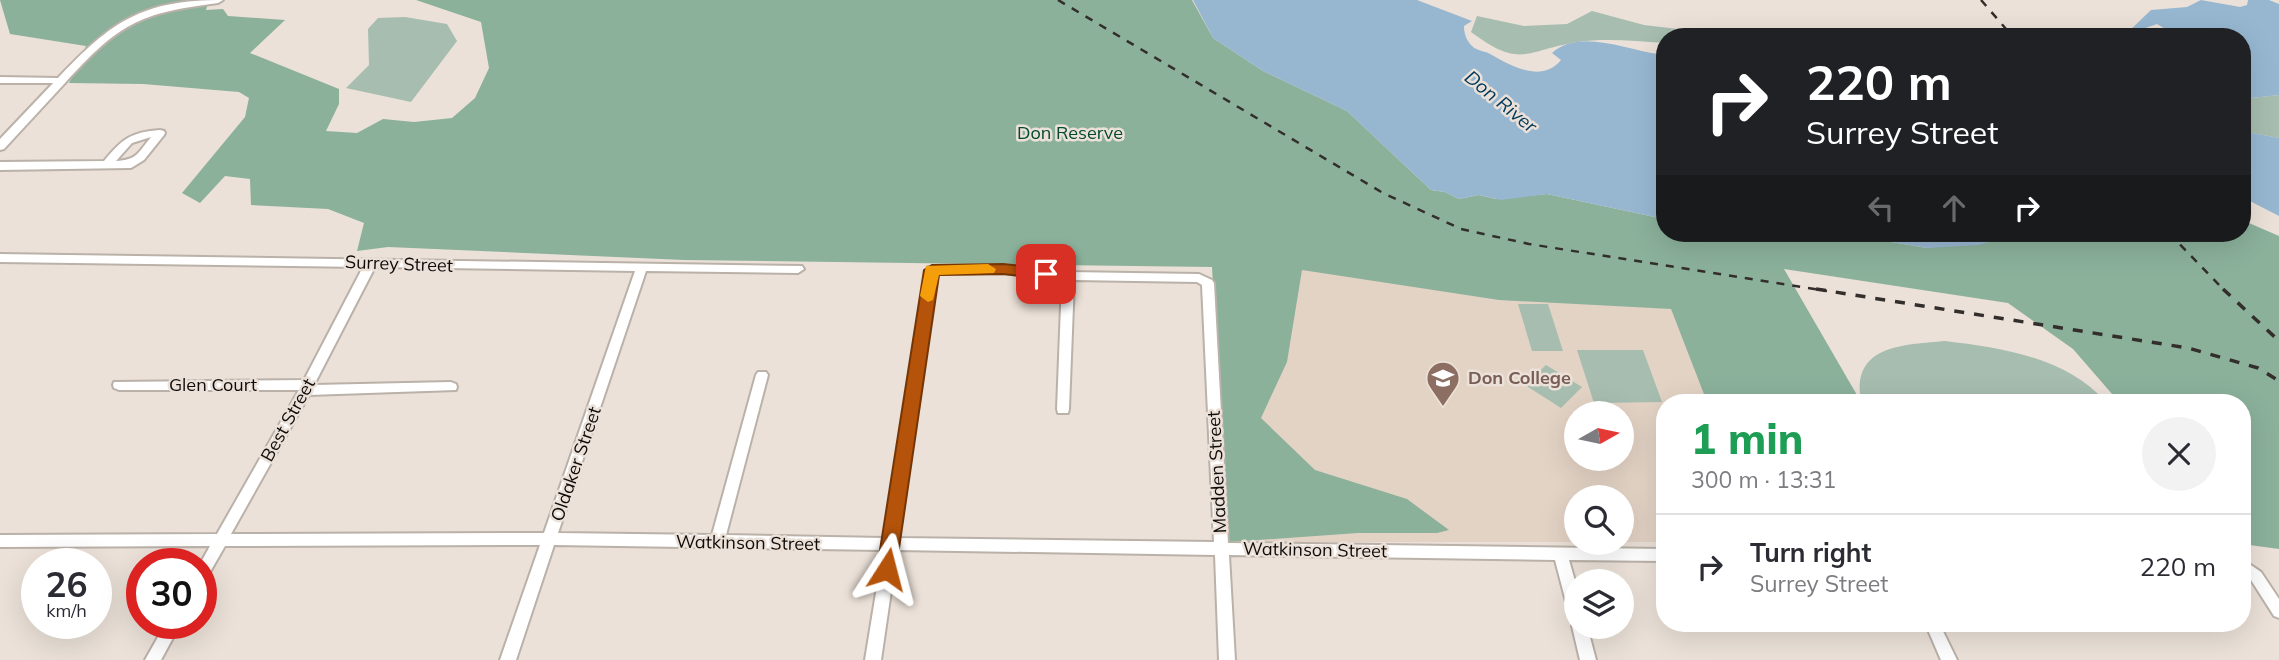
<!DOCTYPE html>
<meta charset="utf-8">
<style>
body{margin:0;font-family:Mulish,sans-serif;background:#f2f2f3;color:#2b2b33;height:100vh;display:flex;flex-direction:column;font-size:26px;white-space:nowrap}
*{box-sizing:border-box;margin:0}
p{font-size:23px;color:#7c7c81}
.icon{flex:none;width:38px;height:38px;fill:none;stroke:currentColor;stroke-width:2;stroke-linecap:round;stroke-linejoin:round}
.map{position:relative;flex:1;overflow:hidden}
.side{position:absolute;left:1656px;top:394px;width:595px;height:238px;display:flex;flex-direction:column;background:#fff;border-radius:28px;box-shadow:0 7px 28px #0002}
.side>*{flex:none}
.banner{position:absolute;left:1656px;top:28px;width:595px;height:214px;border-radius:28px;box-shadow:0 7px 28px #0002;background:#202124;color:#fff;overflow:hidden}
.needle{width:46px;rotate:81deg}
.controls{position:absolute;left:1564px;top:401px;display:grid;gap:14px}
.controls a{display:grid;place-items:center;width:70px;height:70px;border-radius:50%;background:#fff;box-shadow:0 7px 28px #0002;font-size:35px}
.speed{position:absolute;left:21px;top:548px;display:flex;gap:14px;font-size:35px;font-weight:700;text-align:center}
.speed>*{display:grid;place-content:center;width:91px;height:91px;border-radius:50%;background:#fff;box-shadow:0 7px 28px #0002;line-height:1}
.speed small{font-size:18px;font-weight:400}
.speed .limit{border:10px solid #d22;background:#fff;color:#111}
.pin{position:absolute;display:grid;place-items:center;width:60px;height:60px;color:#fff;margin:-30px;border-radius:14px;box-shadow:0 4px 10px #0006}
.me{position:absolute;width:77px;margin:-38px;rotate:9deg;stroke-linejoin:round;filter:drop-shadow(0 0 5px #0008)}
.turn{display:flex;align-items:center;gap:24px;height:147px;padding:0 35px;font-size:32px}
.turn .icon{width:91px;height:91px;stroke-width:2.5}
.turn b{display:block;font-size:49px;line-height:60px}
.lanes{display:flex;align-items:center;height:66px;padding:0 35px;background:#0003;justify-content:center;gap:35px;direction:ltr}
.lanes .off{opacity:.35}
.round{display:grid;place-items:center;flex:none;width:74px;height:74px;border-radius:37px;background:#f2f2f3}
.head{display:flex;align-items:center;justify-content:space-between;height:119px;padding:0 35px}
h1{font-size:42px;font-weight:800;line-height:52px;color:#1e9e55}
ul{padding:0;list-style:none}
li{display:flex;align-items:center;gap:21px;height:105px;padding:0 35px;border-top:2px solid #e1e1e2}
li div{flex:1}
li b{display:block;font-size:26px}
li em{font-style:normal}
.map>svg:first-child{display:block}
.built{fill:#e3d3c5;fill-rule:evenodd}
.green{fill:#a6bdaf}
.forest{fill:#8bb19b}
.water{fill:#97b7d1}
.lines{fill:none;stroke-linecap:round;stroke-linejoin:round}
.minor-casing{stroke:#bab1a8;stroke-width:4}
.tertiary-casing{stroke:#bab1a8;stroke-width:4}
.minor{fill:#fff;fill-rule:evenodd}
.tertiary{fill:#fff;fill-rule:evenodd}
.rail-far1{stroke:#332e2b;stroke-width:2.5;stroke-dasharray:8 8;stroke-linecap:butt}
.rail{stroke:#332e2b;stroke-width:3.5;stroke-dasharray:10 10;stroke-linecap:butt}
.route{fill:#b45309;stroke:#753606;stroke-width:2}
.slow{fill:#f59e0b}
.labels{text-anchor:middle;stroke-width:5;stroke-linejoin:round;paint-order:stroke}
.park-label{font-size:18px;fill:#024a2e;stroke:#ebe1d8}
.street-label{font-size:18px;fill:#0f0b09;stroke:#ebe1d8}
.education-label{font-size:18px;font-weight:bold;fill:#785e54;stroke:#ebe1d8;text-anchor:start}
.water-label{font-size:19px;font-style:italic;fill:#003a5d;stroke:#ebe1d8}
</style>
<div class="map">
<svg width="2279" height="660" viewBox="0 0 2279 660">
<rect width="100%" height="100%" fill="#ebe1d8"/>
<!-- built -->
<path class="built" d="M1212 267 1302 269 1671 309 1707 402H1664V542H1622V497H1577V542H1229ZM1577 413H1622V458H1577Z"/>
<!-- green -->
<g class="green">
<path d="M1592 11 1644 25 1744 37H1664V43C1636 41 1605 38 1577 42 1524 51 1521 69 1471 32L1477 16 1524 26 1567 24Z"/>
<polygon points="405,17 447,24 457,41 411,102 346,88 369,65 368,29 378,18"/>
<polygon points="2279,95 2279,138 2242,131 2242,99"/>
<polygon points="1518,304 1548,304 1563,351 1532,351"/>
<path d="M1945 341C2002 348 2066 357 2106 402H1861C1851 345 1902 345 1945 341Z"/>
<polygon points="1577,350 1643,350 1662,402 1594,403"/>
<polygon points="1546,365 1582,387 1561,408 1525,385"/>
</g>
<!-- forest -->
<polygon class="forest" points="0,0 209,0 206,10 223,9 228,16 285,20 250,53 339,89 339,104 326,131 357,133 383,119 414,122 452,118 475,98 489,68 481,22 416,0 1192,0 1213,38 1263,71 1347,111 1431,190 1445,192 1459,199 1479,195 1496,199 1547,194 1664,219 1664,233 1838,233 1927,248 2025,233 2242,233 2242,220 2279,236 2279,549 2242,544 2242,402 2119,402 2073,349 2008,303 1784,269 1861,402 1707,402 1671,309 1499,300 1302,270 1287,362 1261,418 1315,470 1407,499 1449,530 1437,533 1358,533 1229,542 1212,267 684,260 388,247 357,251 364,223 328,209 251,205 250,179 225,176 200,203 182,193 245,117 249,98 239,92 143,84 69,83 86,46 10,34"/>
<!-- water -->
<g class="water">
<path d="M1193 0H1417L1472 21 1464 26C1464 33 1466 40 1472 46 1477 51 1486 51 1492 55 1513 67 1542 83 1561 60L1552 53C1579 28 1627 50 1658 54L1664 48V219L1547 194 1501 200 1479 195 1459 199 1445 192 1431 190 1347 111 1263 71 1213 38Z"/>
<polygon points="2201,0 2240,7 2247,5 2248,0 2269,0 2279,4 2279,95 2242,99 2242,37 2151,37 2167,30 2157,24 2125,35 2151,10 2187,7"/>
<polygon points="2242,131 2279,138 2279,216 2242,197"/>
<polygon points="1838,233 2025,233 1978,245 1927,248"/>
</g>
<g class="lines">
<defs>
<g id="minor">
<path d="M223 0 218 3C138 13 119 24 65 83H0V77L58 78C112 21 142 0 223 0Z"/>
<path d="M160 130 164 131 165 133 164 135 144 160 131 168 0 170V162L104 161C122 139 131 132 160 130ZM151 137C138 153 137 160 116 161L132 143Z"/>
<path d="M0 254 802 266 804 269 798 273 646 271 558 533 712 535 756 375 758 372H766L768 375 726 535 884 538 928 267 1003 265 1068 272 1199 274 1212 280 1214 283 1228 543 1664 549V561L1569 560 1577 588V626H1587L1596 660H1580L1572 626 1573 622 1570 617 1555 560 1229 555 1235 660H1219L1215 555 897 550 881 660H865L883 550 554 545 516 660H500L540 545 225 546 206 579 201 581 200 564 210 546 0 547V535L217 534 299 390H119L114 388 113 385 114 382 304 380 363 267 0 262ZM375 267 635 271 544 533 231 534 309 395 456 390 457 387 456 384 451 382 314 385ZM1003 273 1062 280 1057 409 1058 413H1068L1069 409 1074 280 1197 282 1202 285 1214 542 899 538 937 274Z"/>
<polygon points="2242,559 2261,572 2279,599 2279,618 2274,616 2251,580 2242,573"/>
<polygon points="166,623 181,623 161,660 145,660"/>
<polygon points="1925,623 1939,623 1957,660 1941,660"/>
</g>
<polygon id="tertiary" points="61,77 65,79 65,83 4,149 0,150 0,139 57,79"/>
</defs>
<!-- minor casing -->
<use href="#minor" class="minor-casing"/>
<!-- tertiary casing -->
<use href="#tertiary" class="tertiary-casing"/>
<!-- minor -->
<use href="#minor" class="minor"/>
<!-- tertiary -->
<use href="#tertiary" class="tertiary"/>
<!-- rail-far1 -->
<g class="rail-far1">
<polyline points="1058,0 1383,193 1461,229 1529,244 1827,291"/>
<polyline points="1981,0 2013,37"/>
<polyline points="2169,233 2225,291"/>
</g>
<!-- rail -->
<g class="rail">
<polyline points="1816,289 2188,348 2258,368 2279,381"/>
<polyline points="2223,289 2279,341"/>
</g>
</g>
<!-- route -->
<polygon class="route" points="1003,264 1046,268 1054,274 1046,279 1003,274 939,275 896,569 893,574 880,574 877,569 924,270 932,265"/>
<!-- slow -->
<polygon class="slow" points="988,264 996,269 994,273 939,275 933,300 928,302 920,296 926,266"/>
<!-- icons -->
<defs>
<symbol id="school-pin" viewBox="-11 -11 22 30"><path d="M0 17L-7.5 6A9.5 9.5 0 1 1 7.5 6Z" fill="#8d6e63" stroke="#ebe1d8"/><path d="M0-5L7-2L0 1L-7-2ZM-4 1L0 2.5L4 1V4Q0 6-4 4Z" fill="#fff"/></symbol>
</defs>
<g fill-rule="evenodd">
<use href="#school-pin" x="1424" y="359" width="38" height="52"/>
</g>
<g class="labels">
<!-- park labels -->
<g class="park-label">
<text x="1070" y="139">Don Reserve</text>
</g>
<!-- street labels -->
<g class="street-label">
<text transform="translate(399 264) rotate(2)" y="6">Surrey Street</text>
<text x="213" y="391">Glen Court</text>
<text transform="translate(288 420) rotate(-61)" y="6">Best Street</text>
<text transform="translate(576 464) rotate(-71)" y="6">Oldaker Street</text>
<text transform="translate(1217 472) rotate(-93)" y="6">Madden Street</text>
<text transform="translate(748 543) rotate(1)" y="6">Watkinson Street</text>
<text transform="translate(1315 550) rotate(1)" y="6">Watkinson Street</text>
</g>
<!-- education labels -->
<g class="education-label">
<text x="1468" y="384">Don College</text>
</g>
<!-- water labels -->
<g class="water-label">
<text transform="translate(1501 101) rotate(39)" y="7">Don River</text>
</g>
</g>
</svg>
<div class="controls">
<a><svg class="needle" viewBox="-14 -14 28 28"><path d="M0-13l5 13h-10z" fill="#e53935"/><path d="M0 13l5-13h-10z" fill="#7c7c81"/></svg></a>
<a><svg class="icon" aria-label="search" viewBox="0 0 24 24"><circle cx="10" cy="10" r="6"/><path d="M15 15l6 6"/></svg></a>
<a><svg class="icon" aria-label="layers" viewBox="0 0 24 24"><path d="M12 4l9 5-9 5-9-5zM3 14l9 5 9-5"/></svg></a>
</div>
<div class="speed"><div>26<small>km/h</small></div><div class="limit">30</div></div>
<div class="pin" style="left:1046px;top:274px;background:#d93025"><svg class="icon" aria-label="arrive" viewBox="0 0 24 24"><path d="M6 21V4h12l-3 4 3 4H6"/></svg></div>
<svg class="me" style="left:887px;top:569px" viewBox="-20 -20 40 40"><path d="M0-17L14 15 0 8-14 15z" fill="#b45309" stroke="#fff" stroke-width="4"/></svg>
<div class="banner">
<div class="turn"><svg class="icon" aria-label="right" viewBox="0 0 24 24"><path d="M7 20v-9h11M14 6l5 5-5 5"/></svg><div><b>220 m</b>Surrey Street</div></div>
<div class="lanes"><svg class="icon off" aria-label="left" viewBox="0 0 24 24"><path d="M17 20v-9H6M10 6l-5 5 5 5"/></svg><svg class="icon off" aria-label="ahead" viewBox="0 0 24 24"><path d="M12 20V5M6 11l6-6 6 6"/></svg><svg class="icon" aria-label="right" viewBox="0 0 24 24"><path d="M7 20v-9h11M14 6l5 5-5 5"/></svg></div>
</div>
<section class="side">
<div class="head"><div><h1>1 min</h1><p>300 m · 13:31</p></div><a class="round"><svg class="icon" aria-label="close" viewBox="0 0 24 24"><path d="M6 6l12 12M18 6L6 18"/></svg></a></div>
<ul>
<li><svg class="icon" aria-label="right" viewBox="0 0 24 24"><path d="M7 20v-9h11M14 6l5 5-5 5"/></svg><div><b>Turn right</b><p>Surrey Street</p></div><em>220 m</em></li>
</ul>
</section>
</div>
